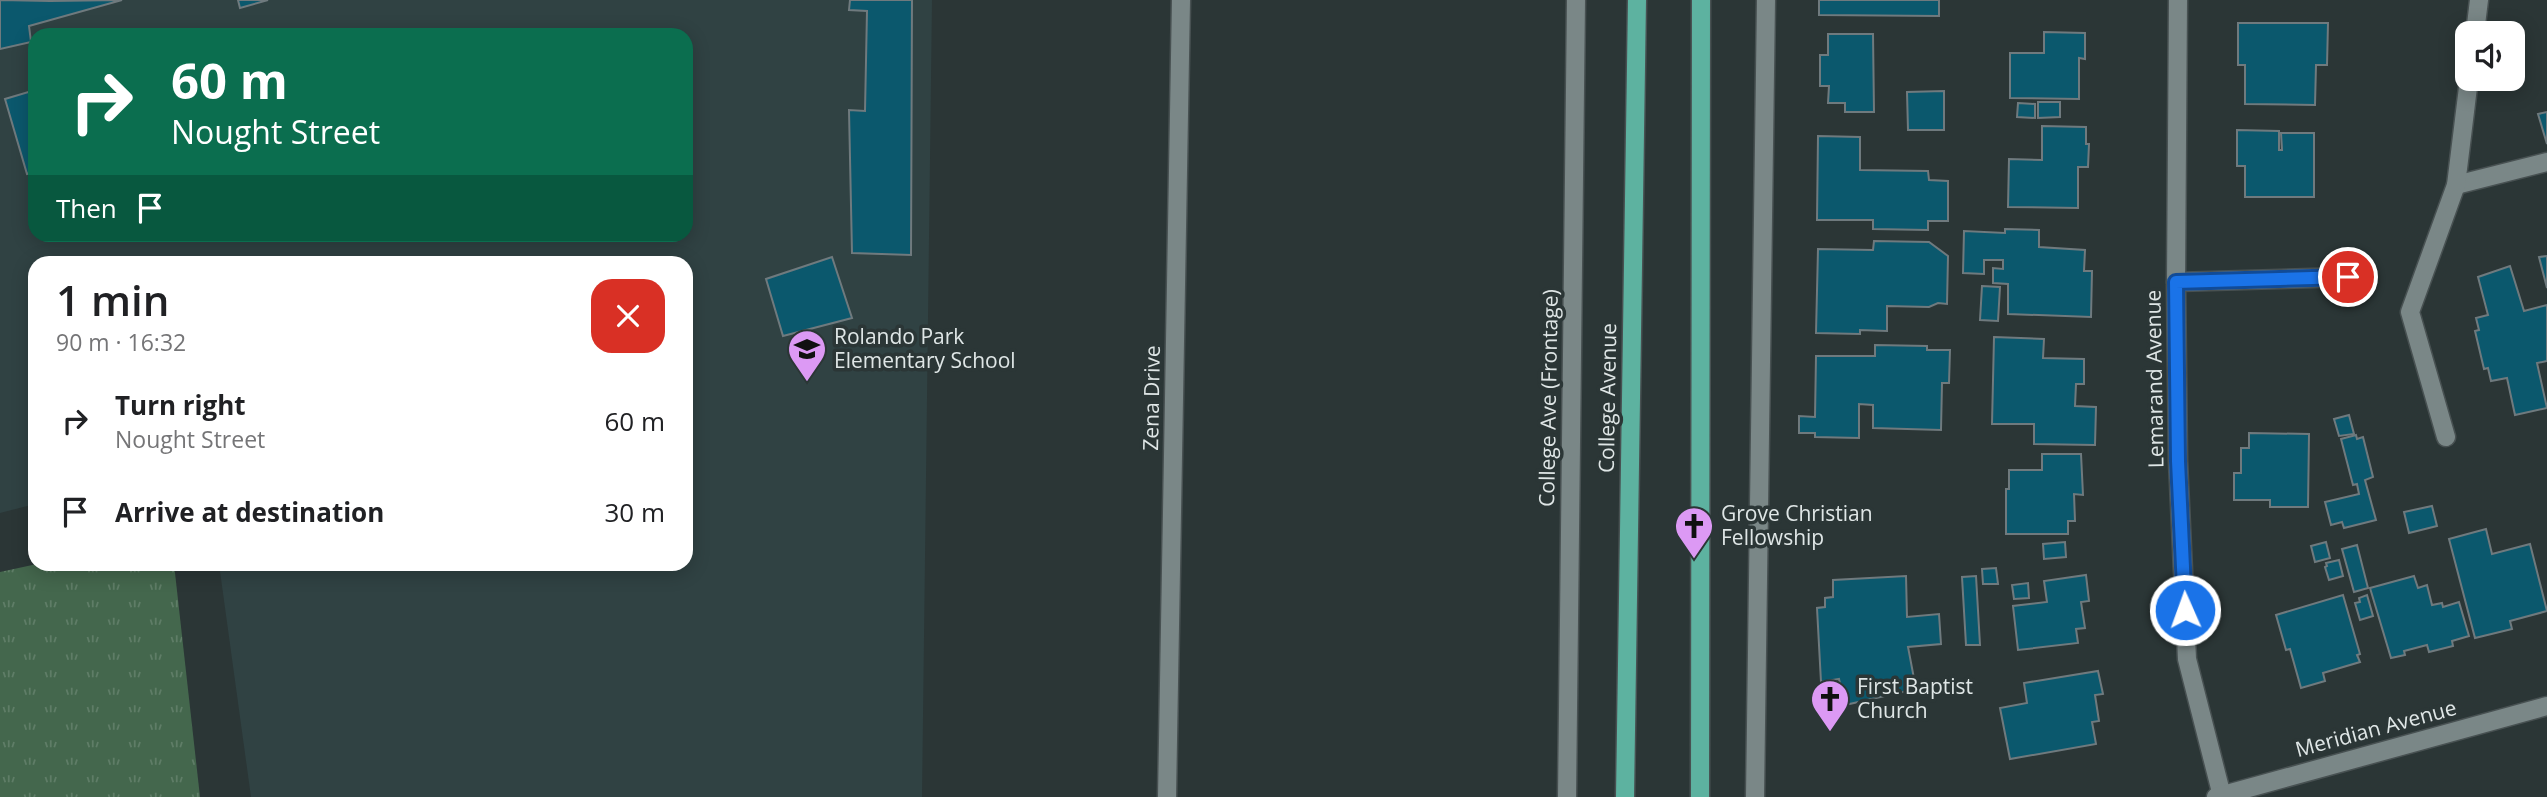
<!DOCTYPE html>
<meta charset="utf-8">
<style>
body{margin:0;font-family:"Open Sans",sans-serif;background:#f2f2f2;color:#202124;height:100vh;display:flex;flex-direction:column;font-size:26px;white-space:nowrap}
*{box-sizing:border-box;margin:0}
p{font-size:23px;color:#757577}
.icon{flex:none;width:38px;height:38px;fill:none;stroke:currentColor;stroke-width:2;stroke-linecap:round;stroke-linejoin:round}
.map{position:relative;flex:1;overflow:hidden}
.sheet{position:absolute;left:28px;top:256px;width:665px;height:315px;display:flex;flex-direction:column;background:#fff;border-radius:21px;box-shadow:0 4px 18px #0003}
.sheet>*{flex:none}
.guide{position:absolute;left:28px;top:28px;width:665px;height:214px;border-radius:21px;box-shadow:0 4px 18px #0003;background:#0b6e4f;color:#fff;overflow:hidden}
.tools{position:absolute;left:2455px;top:21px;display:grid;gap:14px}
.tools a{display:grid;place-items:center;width:70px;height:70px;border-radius:14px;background:#fff;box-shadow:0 4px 18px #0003;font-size:35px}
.pin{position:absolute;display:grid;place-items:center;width:60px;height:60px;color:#fff;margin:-30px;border:4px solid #fff;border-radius:50%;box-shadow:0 2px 7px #0007}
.me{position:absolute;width:77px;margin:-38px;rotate:358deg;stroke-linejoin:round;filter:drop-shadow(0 0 5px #0008)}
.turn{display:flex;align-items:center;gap:24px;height:147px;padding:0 28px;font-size:32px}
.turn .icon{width:91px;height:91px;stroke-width:2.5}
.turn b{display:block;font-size:49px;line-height:60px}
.then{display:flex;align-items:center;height:66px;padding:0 28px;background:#0003;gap:14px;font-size:26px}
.round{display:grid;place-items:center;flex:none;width:74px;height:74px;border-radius:21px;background:#f2f2f2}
.head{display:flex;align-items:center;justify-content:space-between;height:119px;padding:0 28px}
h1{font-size:42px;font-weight:600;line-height:52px}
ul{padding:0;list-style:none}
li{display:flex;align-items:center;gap:21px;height:91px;padding:0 28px}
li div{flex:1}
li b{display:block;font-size:26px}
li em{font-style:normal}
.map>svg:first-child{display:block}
.built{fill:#304243;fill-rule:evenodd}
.grass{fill:url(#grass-tufts)}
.building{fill:#0b586d;stroke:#6f7a7e;stroke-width:2}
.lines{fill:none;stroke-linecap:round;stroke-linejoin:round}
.minor-casing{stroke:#485152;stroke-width:21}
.major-casing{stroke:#485152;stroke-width:21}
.minor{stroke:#7a8787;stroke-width:18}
.major{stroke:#5db2a0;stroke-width:18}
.route-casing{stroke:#114b97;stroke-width:18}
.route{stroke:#1a73e8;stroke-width:12}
.labels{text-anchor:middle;stroke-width:7;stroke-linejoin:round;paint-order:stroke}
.poi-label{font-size:21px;fill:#dfe6e6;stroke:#2b3636;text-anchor:start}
.street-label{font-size:21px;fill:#dfe6e6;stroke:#2b3636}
</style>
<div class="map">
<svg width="2547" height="797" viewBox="0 0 2547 797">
<defs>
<pattern id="grass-tufts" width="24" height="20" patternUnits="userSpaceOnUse" patternTransform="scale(1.75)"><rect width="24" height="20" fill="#44674d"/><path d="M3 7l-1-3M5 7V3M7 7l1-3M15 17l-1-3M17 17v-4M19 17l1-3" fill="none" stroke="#5f7d67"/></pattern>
</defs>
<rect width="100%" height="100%" fill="#2b3636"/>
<!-- built -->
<path class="built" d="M0 0H932L922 797H251L219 564H686V262H35V504L0 513ZM35 35H686V234H35Z"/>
<!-- grass -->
<polygon class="grass" points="37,564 174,564 200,797 0,797 0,572"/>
<!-- building -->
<g class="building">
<polygon points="0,0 50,1 122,0 29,26 31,42 0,49"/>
<polygon points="238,0 268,0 240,8"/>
<polygon points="850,0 912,0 911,255 852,253 849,110 865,111 867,11 849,10"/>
<polygon points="1819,0 1939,0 1939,16 1819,15"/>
<polygon points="2238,23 2328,23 2327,65 2316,65 2315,105 2245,104 2245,65 2238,65"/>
<polygon points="2044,32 2085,33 2085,59 2079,58 2079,99 2010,98 2010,53 2044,53"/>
<polygon points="1828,34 1873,34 1874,112 1845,112 1845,103 1828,103 1829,86 1820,86 1820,55 1828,55"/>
<polygon points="35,90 35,172 27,174 5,99"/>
<polygon points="1944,91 1944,130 1908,130 1907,92"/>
<polygon points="2038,102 2060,102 2060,117 2038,118"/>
<polygon points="2018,103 2035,104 2035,118 2017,117"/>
<polygon points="2547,112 2547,144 2538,114"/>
<polygon points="2042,126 2086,127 2086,144 2089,144 2088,167 2078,167 2078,208 2008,207 2009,159 2042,160"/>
<polygon points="2237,130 2279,131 2279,150 2282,150 2281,133 2314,133 2314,197 2245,197 2245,166 2237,166"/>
<polygon points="1818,136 1860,137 1860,170 1928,171 1929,180 1948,181 1948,221 1928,221 1928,230 1873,229 1873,220 1817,220"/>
<polygon points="2005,229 2039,230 2039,247 2085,250 2084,271 2092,271 2091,317 2008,314 2008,284 1993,283 1993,268 2003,269 2003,260 1984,260 1984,274 1963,273 1964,231 2005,233"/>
<polygon points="1874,241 1929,242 1948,256 1947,304 1938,303 1929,307 1887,306 1887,331 1860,330 1860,334 1816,333 1818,249 1873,250"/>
<polygon points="2547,256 2547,288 2539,257"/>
<polygon points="832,257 852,318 783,336 766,279"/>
<polygon points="2510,266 2524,311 2547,305 2547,361 2537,363 2547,408 2515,415 2507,378 2491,381 2488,368 2484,369 2475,331 2479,330 2476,318 2488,315 2478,277"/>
<polygon points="1982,286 2000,287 1998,321 1980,320"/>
<polygon points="1994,337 2044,339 2043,358 2084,359 2084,384 2076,384 2075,406 2096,407 2095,445 2034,444 2034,424 1992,424"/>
<polygon points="1875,345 1927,346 1927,350 1950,350 1949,383 1942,383 1941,430 1873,428 1873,405 1859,404 1859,438 1815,437 1815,433 1799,433 1799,416 1815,417 1816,356 1875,356"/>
<polygon points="2349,415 2354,434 2339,436 2334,419"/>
<polygon points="2249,433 2309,434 2308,507 2270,507 2270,500 2234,500 2234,473 2241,473 2241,448 2249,448"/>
<polygon points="2356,435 2357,439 2363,437 2373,477 2365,480 2376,520 2344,528 2342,522 2331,525 2325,502 2359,494 2357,484 2353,485 2341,439"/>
<polygon points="2042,454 2081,454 2083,495 2074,494 2075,521 2068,521 2068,534 2006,534 2006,489 2009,489 2009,470 2042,470"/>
<polygon points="2432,506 2437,526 2409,533 2404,512"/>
<polygon points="2486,529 2492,554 2530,544 2547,611 2510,621 2512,629 2475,638 2449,539"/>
<polygon points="2065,542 2066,557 2044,559 2043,544"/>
<polygon points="2326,542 2330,558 2315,562 2311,546"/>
<polygon points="2357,545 2368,588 2354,592 2342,549"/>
<polygon points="2339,560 2343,576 2329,580 2325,567 2327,566 2326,563"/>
<polygon points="1996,568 1998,584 1983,584 1982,569"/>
<polygon points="2086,575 2089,601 2081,602 2085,628 2076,629 2078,643 2018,650 2013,606 2047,602 2044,581"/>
<polygon points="1906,576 1907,617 1939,614 1941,644 1908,647 1916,689 1845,705 1839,679 1821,682 1817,608 1825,607 1825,598 1833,597 1833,580"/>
<polygon points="1976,576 1980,645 1966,645 1962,577"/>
<polygon points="2414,576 2418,588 2427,585 2432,605 2442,603 2443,607 2459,602 2469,636 2452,641 2453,646 2429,652 2427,645 2404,651 2405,655 2391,658 2370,588"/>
<polygon points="2028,583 2029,598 2014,599 2012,585"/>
<polygon points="2343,595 2360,654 2357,655 2360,662 2323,673 2325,681 2301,688 2290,649 2286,650 2276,615"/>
<polygon points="2367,595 2373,616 2360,620 2355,603 2360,602 2359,598"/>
<polygon points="2098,671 2103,694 2095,695 2099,721 2092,722 2096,744 2010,759 2000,708 2027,703 2024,683"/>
</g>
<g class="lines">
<defs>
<g id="minor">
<polyline points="2178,0 2176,282 2178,461 2187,659 2222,796"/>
<polyline points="2475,33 2479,0"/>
<polyline points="2456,185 2547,162"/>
<polyline points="2176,282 2348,277"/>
<polyline points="2446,437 2410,312 2456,185 2469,79"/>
<polyline points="1167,797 1181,0"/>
<polyline points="1567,797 1576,0"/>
<polyline points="1755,797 1766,0"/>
<polyline points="2216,797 2547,706"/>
</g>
<g id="major">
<polyline points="1625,797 1637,0"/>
<polyline points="1700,797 1701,0"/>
</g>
</defs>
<!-- minor casing -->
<use href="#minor" class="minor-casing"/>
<!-- major casing -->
<use href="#major" class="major-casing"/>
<!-- minor -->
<use href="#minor" class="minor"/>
<!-- major -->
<use href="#major" class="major"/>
</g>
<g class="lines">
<defs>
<polyline id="route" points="2185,610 2178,461 2176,282 2348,277"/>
</defs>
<!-- route casing -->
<use href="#route" class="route-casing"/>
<!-- route -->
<use href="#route" class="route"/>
</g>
<!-- icons -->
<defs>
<symbol id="school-pin" viewBox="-11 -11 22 30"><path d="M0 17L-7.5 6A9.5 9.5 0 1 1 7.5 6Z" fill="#dc99f4" stroke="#2b3636"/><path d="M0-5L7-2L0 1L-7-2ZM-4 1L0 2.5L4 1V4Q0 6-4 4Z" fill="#111"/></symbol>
<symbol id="church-pin" viewBox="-11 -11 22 30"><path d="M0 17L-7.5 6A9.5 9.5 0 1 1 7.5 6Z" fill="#dc99f4" stroke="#2b3636"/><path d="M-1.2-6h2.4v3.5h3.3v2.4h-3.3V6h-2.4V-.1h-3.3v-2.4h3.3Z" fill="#111"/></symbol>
</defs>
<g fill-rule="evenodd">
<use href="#school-pin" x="785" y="327" width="44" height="60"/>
<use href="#church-pin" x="1672" y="504" width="44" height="60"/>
<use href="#church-pin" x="1808" y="677" width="44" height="60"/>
</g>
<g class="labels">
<!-- poi labels -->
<g class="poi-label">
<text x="834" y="344">Rolando Park<tspan x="834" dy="24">Elementary School</tspan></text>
<text x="1721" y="521">Grove Christian<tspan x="1721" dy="24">Fellowship</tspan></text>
<text x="1857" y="694">First Baptist<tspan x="1857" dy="24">Church</tspan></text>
</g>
<!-- street labels -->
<g class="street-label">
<text transform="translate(2155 379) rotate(-91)" y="7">Lemarand Avenue</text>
<text transform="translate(1152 398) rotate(-89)" y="7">Zena Drive</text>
<text transform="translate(1549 398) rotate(-89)" y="7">College Ave (Frontage)</text>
<text transform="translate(1608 398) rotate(-89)" y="7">College Avenue</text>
<text transform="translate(2376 729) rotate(-15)" y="7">Meridian Avenue</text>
</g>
</g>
</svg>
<div class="tools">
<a><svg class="icon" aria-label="sound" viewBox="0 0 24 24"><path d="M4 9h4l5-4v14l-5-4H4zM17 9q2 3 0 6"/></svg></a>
</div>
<div class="pin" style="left:2348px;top:277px;background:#d93025"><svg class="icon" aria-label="arrive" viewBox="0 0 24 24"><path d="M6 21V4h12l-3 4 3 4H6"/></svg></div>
<svg class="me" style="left:2185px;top:610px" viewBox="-20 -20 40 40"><circle r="17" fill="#1a73e8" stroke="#fff" stroke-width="3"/><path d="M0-11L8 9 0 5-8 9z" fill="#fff"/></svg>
<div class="guide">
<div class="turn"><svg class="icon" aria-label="right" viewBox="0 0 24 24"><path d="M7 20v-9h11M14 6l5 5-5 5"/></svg><div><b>60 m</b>Nought Street</div></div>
<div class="then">Then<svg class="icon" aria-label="arrive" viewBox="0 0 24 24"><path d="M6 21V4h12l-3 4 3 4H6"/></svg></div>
</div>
<section class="sheet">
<div class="head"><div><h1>1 min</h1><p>90 m · 16:32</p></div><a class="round" style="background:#d93025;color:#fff"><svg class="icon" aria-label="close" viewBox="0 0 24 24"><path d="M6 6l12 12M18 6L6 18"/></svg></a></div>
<ul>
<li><svg class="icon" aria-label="right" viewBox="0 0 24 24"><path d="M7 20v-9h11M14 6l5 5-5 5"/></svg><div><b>Turn right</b><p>Nought Street</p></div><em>60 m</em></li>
<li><svg class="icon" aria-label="arrive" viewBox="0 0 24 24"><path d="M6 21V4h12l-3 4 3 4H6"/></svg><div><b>Arrive at destination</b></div><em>30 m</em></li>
</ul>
</section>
</div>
